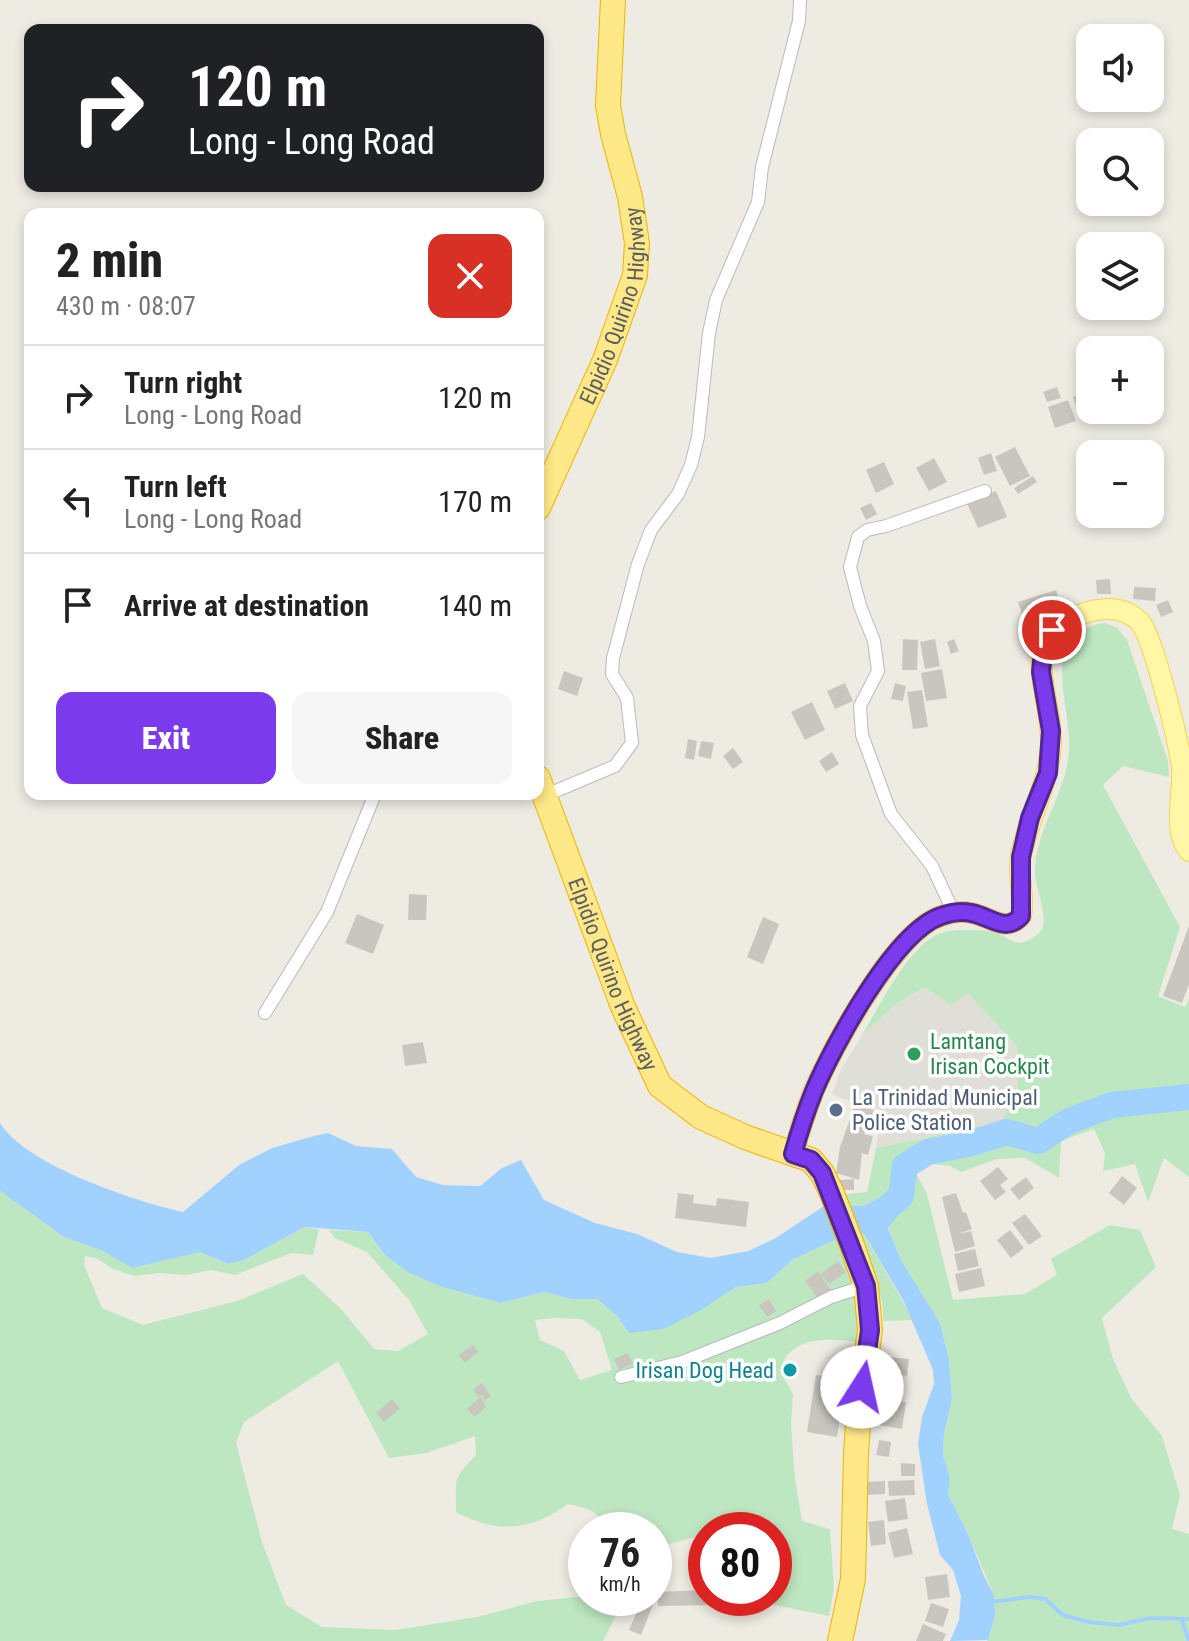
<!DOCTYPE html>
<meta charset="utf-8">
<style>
body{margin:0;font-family:"Roboto Condensed",sans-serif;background:#f6f6f6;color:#222;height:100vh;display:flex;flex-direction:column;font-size:30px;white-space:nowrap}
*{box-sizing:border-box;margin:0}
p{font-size:26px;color:#767676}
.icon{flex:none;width:44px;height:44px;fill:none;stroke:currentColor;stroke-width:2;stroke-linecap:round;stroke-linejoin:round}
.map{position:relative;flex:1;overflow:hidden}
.drawer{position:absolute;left:24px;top:208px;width:520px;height:592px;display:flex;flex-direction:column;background:#fff;border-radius:16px;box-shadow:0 4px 12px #0003}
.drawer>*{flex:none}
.top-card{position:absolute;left:24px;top:24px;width:520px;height:168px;border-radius:16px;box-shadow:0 4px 12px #0003;background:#202124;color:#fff;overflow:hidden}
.tools{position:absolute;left:1076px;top:24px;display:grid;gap:16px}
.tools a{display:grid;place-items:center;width:88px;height:88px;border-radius:16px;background:#fff;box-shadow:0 4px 12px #0003;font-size:40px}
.speed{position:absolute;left:568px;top:1512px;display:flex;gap:16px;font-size:40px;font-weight:700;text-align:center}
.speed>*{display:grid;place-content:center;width:104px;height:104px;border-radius:50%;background:#fff;box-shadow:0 4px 12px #0003;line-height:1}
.speed small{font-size:20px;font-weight:400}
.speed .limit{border:12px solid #d22;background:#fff;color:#111}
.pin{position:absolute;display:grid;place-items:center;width:68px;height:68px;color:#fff;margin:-34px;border:4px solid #fff;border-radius:50%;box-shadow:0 2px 8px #0007}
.me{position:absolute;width:88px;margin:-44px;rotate:10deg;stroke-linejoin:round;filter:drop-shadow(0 0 6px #0008)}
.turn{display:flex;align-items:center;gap:28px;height:168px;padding:0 32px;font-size:36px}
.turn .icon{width:104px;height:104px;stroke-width:2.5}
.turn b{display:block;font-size:56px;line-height:68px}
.round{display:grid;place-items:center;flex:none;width:84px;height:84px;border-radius:16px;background:#f6f6f6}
.headline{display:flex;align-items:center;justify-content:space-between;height:136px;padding:0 32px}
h1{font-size:48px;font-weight:800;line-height:60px}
.button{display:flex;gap:16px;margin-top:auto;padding:16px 32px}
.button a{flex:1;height:92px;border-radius:16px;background:#7c3aed;color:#fff;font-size:32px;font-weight:800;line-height:92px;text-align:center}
.button a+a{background:#f6f6f6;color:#222}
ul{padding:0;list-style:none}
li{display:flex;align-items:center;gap:24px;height:104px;padding:0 32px;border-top:2px solid #e0e0e0}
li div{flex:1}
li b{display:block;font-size:30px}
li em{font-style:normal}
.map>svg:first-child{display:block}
.industrial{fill:#dfded7}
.green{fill:#bde7c0;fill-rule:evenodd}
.water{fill:#a1d1ff}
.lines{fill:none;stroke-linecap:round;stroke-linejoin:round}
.stream{stroke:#a1d1ff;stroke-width:4}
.river{stroke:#a1d1ff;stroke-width:26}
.building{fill:#c9c6bf}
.street-casing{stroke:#b8babf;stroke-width:14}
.primary-casing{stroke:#f7d252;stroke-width:22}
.highway-casing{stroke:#f0b300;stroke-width:26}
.street{stroke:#fff;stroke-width:12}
.primary{stroke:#fff6a6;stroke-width:20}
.highway{stroke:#ffe888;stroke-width:24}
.route-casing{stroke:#51269a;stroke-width:20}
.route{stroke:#7c3aed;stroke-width:14}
.leisure-dot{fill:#2e9e5b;stroke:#fff;stroke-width:3}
.service-dot{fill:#5c6f8a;stroke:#fff;stroke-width:3}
.culture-dot{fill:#0f9aa8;stroke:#fff;stroke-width:3}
.labels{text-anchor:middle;stroke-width:7;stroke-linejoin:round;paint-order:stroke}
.street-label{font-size:22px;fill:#5b5e64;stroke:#fff}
.leisure-label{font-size:22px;fill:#27864d;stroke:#fff;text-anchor:start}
.service-label{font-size:22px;fill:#4e5e75;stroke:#fff;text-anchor:start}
.culture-label{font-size:22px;fill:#0d838f;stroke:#fff;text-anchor:end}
</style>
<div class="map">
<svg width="1189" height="1641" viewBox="0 0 1189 1641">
<rect width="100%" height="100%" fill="#eeece2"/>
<!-- industrial -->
<polygon class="industrial" points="925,987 968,992 1017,1046 1018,1089 1002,1122 876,1148 882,1110 832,1095 840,1071 862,1035 897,1003"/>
<!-- green -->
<g class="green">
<path d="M1105 623 1117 628 1127 640 1168 761 1169 777 1123 766 1103 785 1180 927 1158 996 1185 1007 1189 999V1177L1164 1158 1148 1202 1135 1164 1103 1171 1105 1153 1094 1129 1061 1141 1059 1178 1025 1158 997 1159 961 1172 950 1166 923 1163 915 1171 927 1194 953 1300 1025 1294 1057 1275 1051 1259 1110 1225 1140 1230 1156 1267 1102 1318 1113 1359 1131 1398 1162 1436 1180 1495 1172 1529 1189 1534V1641H987L995 1615 994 1595 969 1536 948 1494 949 1479 943 1455 944 1434 952 1399 949 1359 940 1323 901 1260 888 1227 902 1211 887 1194 863 1206 845 1205 840 1195 867 1192 876 1148 1001 1122 1018 1090 1017 1046 968 993 951 1005 925 987 897 1003 862 1035C880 1006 910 941 944 932 958 929 979 929 993 932 1009 936 1014 949 1031 939 1037 935 1041 932 1043 926 1047 914 1035 887 1035 872 1035 829 1067 793 1069 750 1071 720 1055 675 1066 648 1073 632 1089 625 1105 623Z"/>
<path d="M0 1191 64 1237 103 1251 132 1267 200 1252 228 1264 244 1260 305 1227 319 1229 313 1255 291 1253 235 1275 211 1270 186 1275 159 1273 134 1276 113 1269 98 1259 85 1256 84 1265 102 1308 143 1325 237 1301 303 1274 342 1310 374 1349 398 1351 428 1334 409 1300 367 1252 335 1238 329 1230 368 1232 385 1255 439 1286 468 1294 500 1303 544 1292 571 1299H597L617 1316 629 1333 703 1309 736 1287 767 1283 792 1260 839 1238 851 1264 852 1295 862 1308V1342C832 1339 789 1333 780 1371L793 1394 791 1425 795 1479 802 1521 830 1529 834 1589 829 1616 759 1602 752 1598H774V1530H706V1534L654 1548V1530H607C597 1509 589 1509 568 1504 530 1531 497 1534 456 1512 456 1478 452 1480 476 1455L475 1436 427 1453 389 1458 338 1361 244 1422 236 1443 262 1542 286 1605 322 1627 396 1630 477 1617 537 1601 586 1596V1598H622L623 1601 603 1641H0ZM554 1318 582 1319 600 1332 612 1370 580 1380 564 1351 540 1340 535 1320Z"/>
<path d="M855 1232 865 1235 913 1320 883 1321C884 1289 868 1261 855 1232Z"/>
</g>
<!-- water -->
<path class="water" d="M0 1123C27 1166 135 1201 183 1212L239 1165 272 1148 310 1137 328 1133 356 1146 392 1149 416 1177 443 1185 480 1186 502 1168 521 1160 544 1200 595 1223 637 1234 677 1252 711 1258 748 1251 774 1239 827 1204 863 1206 887 1194 902 1211 888 1228 901 1260 940 1323 949 1359 952 1399 944 1434 943 1455 950 1479 948 1494 969 1536 984 1576 994 1595 995 1615 988 1640 950 1641 959 1620 961 1596 953 1570 940 1555 927 1504 918 1444 922 1417 934 1384 933 1370 904 1302 865 1235 855 1232 839 1238 792 1260 767 1283 736 1287 703 1309 664 1329 629 1333 617 1316 597 1299H571L544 1292 500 1303 468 1294 439 1286 408 1272 385 1255 368 1232 305 1227 244 1260 228 1264 200 1252 132 1268 103 1251 64 1237 0 1191Z"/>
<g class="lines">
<!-- stream -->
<g class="stream">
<polyline points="992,1602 1029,1597 1045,1599 1063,1615 1089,1622 1119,1625 1150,1618 1189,1619"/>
<polyline points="1182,1621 1189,1641"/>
</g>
<!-- river -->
<polyline class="river" points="872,1221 901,1196 905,1166 928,1152 968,1144 1007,1132 1038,1141 1069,1121 1112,1105 1189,1097"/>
</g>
<!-- building -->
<g class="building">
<polygon points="1057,387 1061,398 1047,402 1043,392"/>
<polygon points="1090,391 1090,410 1100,410 1101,412 1081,420 1073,397"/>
<polygon points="1068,400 1076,421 1055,428 1048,407"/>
<polygon points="1015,447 1030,476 1010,486 995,457"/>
<polygon points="991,453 997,471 984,475 978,458"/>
<polygon points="934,458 947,482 929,491 916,468"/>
<polygon points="884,462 894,484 876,493 866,470"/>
<polygon points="1033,476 1037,482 1018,494 1014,488"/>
<polygon points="996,491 1007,517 978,528 967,503"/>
<polygon points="871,503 877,514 866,520 860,508"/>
<polygon points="1110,579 1111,594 1097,594 1096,580"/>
<polygon points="1134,587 1156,588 1155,601 1133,599"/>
<polygon points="1056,590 1064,615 1027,628 1018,602"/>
<polygon points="1168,600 1173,612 1161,617 1156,605"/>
<polygon points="903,639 918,640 917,670 902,670"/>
<polygon points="935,639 940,666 925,669 920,642"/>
<polygon points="954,639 959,651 951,654 947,642"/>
<polygon points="942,669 947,698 926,701 921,673"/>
<polygon points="564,671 583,678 577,696 558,689"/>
<polygon points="845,683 853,701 835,709 827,691"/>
<polygon points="895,683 906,686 903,701 891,699"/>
<polygon points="922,690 928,727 913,729 907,692"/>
<polygon points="812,702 825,730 805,740 791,712"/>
<polygon points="688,739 697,741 694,760 685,758"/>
<polygon points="701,741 714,743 711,759 698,756"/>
<polygon points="733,748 743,762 733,769 723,756"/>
<polygon points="832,752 839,764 826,772 819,761"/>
<polygon points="409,894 427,895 426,920 408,920"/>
<polygon points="357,914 384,925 373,954 345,943"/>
<polygon points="763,917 779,924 763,964 747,957"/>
<polygon points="1189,926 1189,984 1182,1003 1163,996"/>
<polygon points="423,1042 427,1063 405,1066 402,1045"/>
<polygon points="855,1105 874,1110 864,1134 873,1136 868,1155 862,1153 859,1180 836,1173 840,1147"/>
<polygon points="998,1167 1008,1179 1000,1185 1006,1192 995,1200 980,1181"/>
<polygon points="1122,1176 1137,1188 1124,1205 1109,1193"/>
<polygon points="1026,1177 1034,1188 1019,1200 1010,1189"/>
<polygon points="854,1179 854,1190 840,1190 840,1180"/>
<polygon points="678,1193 694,1195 693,1203 716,1206 717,1198 749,1202 746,1227 675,1218"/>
<polygon points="956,1193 963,1213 966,1212 972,1229 958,1234 971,1231 975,1246 955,1252 942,1197"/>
<polygon points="1025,1214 1042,1236 1029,1245 1012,1223"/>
<polygon points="1010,1230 1024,1248 1011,1258 997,1240"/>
<polygon points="975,1249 979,1266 958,1271 954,1254"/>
<polygon points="838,1261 846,1272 829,1284 821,1274"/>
<polygon points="981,1268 985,1286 959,1292 955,1274"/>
<polygon points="818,1271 832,1291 819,1300 805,1281"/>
<polygon points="769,1299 776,1311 767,1317 759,1305"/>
<polygon points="473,1345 478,1352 465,1363 459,1355"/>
<polygon points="628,1353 633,1364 619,1370 614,1359"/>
<polygon points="889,1357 909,1359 907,1376 887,1374"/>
<polygon points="816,1375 846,1380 837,1437 807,1432"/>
<polygon points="482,1383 491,1396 485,1400 482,1395 479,1397 473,1389"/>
<polygon points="481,1397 486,1407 475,1417 467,1409"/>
<polygon points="883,1398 906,1402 902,1429 879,1425"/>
<polygon points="392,1399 400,1408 384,1422 376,1413"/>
<polygon points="879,1440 891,1442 889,1457 876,1455"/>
<polygon points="901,1463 915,1464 915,1476 901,1476"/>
<polygon points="914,1480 915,1495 889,1496 888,1481"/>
<polygon points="885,1481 885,1494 867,1495 866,1482"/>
<polygon points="905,1498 908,1519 888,1522 885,1501"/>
<polygon points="884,1520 886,1544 871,1546 868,1522"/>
<polygon points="907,1528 913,1554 894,1558 888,1533"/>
<polygon points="947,1574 950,1597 928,1600 925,1577"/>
<polygon points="706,1590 710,1605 658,1606 657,1592"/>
<polygon points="634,1598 653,1605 641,1635 629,1630 637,1612 629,1609"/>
<polygon points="931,1603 949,1609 943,1627 925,1621"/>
<polygon points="923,1624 946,1634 943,1641 916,1641"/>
</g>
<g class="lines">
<defs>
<g id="street">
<polyline points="544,796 615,766 632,743 627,698 612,674 613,658 638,564 651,530 678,494 691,465 698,437 709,333 716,300 758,202 762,167 799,21 800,0"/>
<polyline points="954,913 932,866 891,814 862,735 860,706 878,671 874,641 860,606 850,567 858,537 867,530 886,526 985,491"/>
<polyline points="265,1013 327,912 375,794"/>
<polyline points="621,1377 682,1362 780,1323 831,1297 866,1286"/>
</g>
<path id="primary" d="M793 1154C799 1133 806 1111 814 1090 834 1046 895 931 941 916 950 913 962 911 971 913 990 916 1005 934 1021 916 1025 896 1017 876 1021 855 1029 817 1049 783 1051 744 1052 711 1037 680 1043 647 1046 634 1056 627 1067 621 1088 609 1120 601 1140 622 1154 639 1179 743 1182 768 1184 795 1172 829 1189 851"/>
<g id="highway">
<path id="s1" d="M538 508 605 360 635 275 637 243 630 197 613 134 608 105 613 0"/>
<path id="s2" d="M538 778 623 1007 660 1086 701 1117 745 1137 811 1160 822 1173 831 1191 852 1245 866 1286 870 1330 859 1409 856 1454 853 1579 840 1641"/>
</g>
</defs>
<!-- street casing -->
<use href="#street" class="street-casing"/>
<!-- primary casing -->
<use href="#primary" class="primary-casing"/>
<!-- highway casing -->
<use href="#highway" class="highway-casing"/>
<!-- street -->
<use href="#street" class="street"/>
<!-- primary -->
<use href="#primary" class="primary"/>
<!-- highway -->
<use href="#highway" class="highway"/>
</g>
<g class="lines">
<defs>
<path id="route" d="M862 1387 870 1330 866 1286 822 1173 811 1160 793 1154C799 1133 806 1111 814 1091 833 1046 895 931 941 916 950 913 962 911 971 913 990 916 1005 934 1021 916V857L1030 818 1048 773 1051 731 1041 672 1044 642 1052 630"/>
</defs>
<!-- route casing -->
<use href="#route" class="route-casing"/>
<!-- route -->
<use href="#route" class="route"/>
</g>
<!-- markers -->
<circle class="leisure-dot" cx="914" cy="1054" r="8"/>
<circle class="service-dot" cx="836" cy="1110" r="8"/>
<circle class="culture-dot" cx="790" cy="1370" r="8"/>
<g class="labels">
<!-- street labels -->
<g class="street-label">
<text dy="8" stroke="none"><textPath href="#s1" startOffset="218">Elpidio Quirino Highway</textPath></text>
<text dy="8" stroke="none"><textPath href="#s2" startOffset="210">Elpidio Quirino Highway</textPath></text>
</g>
<!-- leisure labels -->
<g class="leisure-label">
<text x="930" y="1049">Lamtang<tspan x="930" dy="25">Irisan Cockpit</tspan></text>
</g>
<!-- service labels -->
<g class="service-label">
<text x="852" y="1105">La Trinidad Municipal<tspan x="852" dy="25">Police Station</tspan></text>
</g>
<!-- culture labels -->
<g class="culture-label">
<text x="774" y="1378">Irisan Dog Head</text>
</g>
</g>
</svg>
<div class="tools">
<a><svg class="icon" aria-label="sound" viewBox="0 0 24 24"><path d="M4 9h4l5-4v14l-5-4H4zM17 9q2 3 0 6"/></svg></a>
<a><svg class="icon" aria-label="search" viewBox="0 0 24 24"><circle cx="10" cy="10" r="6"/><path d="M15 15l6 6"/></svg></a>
<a><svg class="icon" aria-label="layers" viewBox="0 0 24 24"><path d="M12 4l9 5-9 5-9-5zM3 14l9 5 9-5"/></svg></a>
<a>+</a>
<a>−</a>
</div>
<div class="speed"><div>76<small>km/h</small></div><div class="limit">80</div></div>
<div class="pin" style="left:1052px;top:630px;background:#d93025"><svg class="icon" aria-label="arrive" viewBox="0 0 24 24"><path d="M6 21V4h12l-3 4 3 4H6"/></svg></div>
<svg class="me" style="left:862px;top:1387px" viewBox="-20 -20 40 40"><circle r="19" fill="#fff"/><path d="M0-13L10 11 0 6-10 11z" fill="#7c3aed"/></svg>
<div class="top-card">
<div class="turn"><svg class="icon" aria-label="right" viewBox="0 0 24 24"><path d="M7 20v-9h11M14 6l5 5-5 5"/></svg><div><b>120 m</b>Long - Long Road</div></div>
</div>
<section class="drawer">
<div class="headline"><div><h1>2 min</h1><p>430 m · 08:07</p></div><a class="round" style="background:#d93025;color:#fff"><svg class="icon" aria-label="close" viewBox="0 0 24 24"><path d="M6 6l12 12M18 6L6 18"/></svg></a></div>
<ul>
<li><svg class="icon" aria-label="right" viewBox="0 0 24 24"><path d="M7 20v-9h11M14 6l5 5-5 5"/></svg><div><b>Turn right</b><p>Long - Long Road</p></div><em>120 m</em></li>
<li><svg class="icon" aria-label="left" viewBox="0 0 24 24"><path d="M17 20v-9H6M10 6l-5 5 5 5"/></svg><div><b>Turn left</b><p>Long - Long Road</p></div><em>170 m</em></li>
<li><svg class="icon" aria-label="arrive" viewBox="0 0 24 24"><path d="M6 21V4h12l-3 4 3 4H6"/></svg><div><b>Arrive at destination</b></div><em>140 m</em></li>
</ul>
<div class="button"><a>Exit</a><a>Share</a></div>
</section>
</div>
